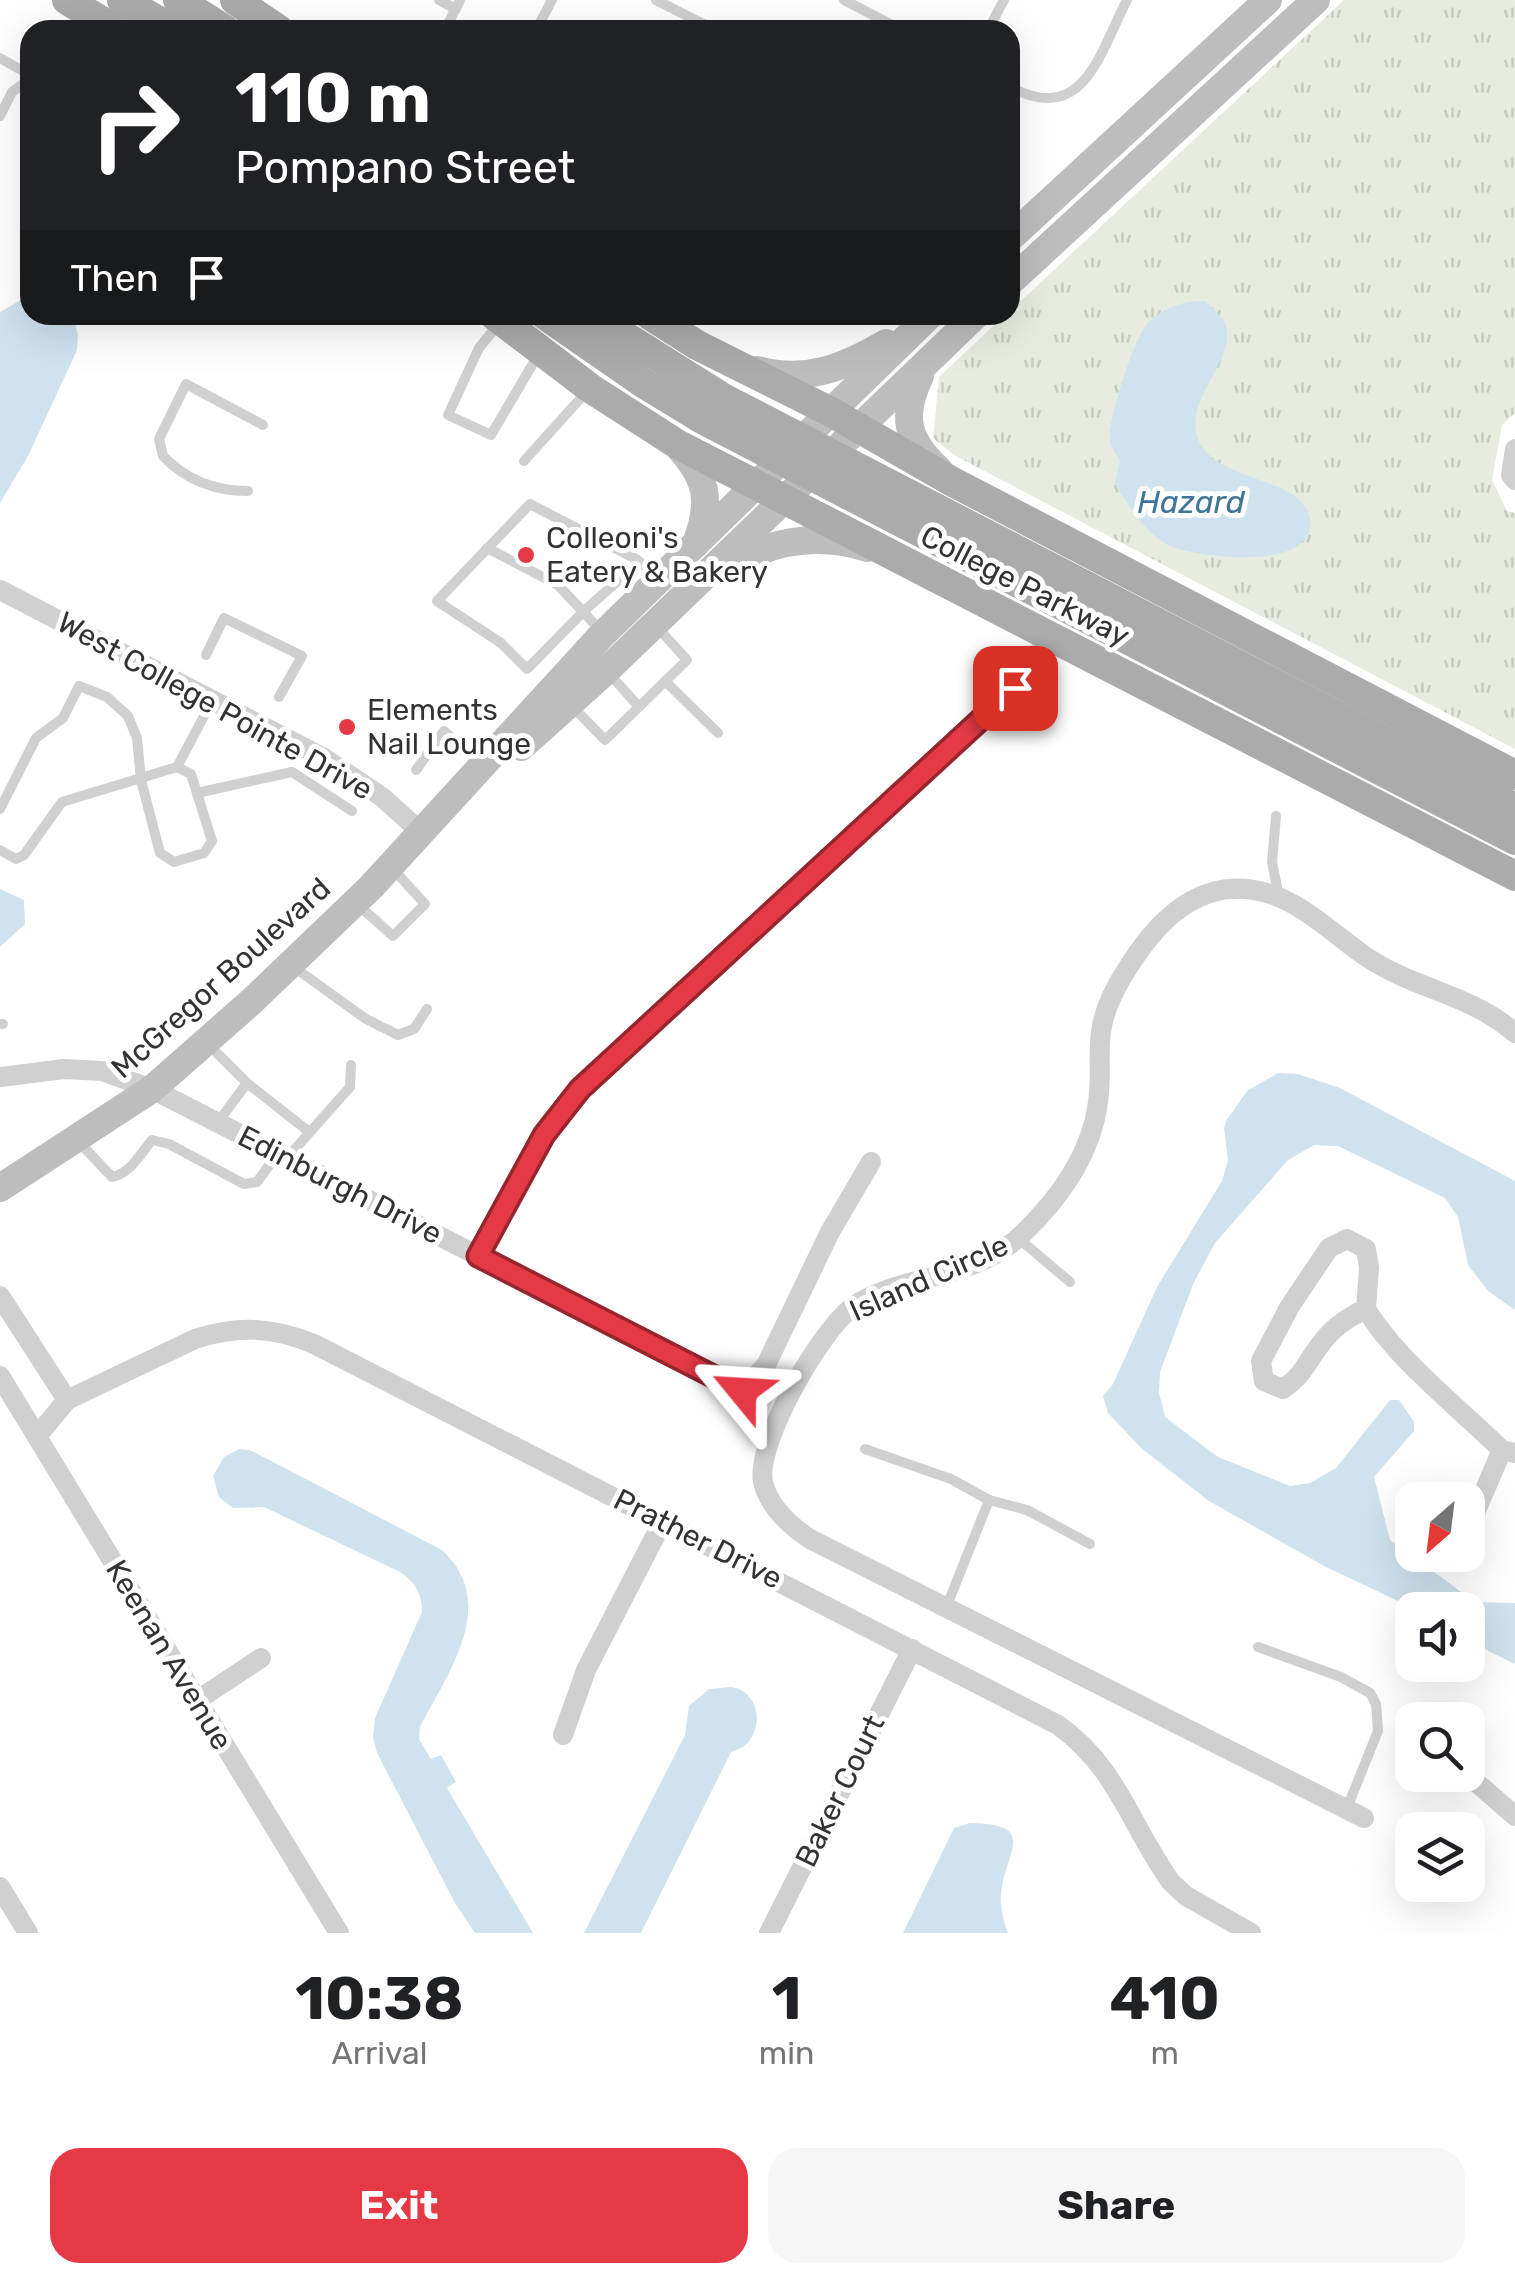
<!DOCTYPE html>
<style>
body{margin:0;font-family:Rubik,sans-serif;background:#f6f6f6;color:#202124;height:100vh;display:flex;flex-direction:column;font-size:38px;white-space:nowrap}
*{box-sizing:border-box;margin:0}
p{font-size:32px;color:#757577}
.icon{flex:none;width:55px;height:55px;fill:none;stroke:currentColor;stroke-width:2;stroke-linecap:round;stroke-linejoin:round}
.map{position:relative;height:1933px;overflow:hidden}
.drawer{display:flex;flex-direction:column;background:#fff;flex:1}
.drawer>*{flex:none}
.banner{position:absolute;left:20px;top:20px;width:1000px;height:305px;border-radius:30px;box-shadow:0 10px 40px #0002;background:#202124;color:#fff;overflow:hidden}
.needle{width:65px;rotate:208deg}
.fabs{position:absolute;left:1395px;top:1482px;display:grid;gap:20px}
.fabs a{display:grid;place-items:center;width:90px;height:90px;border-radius:20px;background:#fff;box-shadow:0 10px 40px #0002;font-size:50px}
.pin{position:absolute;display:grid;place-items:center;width:85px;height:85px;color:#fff;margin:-42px;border-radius:20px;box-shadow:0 5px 15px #0006}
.me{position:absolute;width:110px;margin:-55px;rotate:297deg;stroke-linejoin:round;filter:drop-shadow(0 0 8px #0008)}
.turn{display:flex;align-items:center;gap:35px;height:210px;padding:0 50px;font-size:45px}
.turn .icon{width:130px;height:130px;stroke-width:2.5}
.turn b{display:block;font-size:70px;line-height:85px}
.then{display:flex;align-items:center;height:95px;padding:0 50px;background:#0003;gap:20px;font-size:38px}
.eta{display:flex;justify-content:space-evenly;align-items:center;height:170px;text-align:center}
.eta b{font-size:60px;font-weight:700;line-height:70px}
.cta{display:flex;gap:20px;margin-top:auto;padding:20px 50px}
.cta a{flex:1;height:115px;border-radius:30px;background:#e63946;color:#fff;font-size:40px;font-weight:700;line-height:115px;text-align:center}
.cta a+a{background:#f6f6f6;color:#202124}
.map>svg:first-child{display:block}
.grass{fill:url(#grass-tufts)}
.water{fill:#cfe2ee}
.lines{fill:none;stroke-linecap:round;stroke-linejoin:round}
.service{stroke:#d0d0d0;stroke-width:10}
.minor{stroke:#d0d0d0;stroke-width:20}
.secondary{stroke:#bdbdbd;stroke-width:28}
.primary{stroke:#ababab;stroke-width:30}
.primary-bridge{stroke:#ababab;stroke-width:30}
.route-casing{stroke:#96252e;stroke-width:25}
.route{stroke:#e63946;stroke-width:18}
.poi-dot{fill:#e63946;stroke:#fff;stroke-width:4}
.labels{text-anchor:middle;stroke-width:10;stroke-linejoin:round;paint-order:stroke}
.poi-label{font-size:30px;fill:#333;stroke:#fff;text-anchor:start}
.street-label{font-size:30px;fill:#333;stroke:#fff}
.water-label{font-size:32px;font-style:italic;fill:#3f7597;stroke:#fff}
</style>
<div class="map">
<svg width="1515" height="1933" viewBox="0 0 1515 1933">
<defs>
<pattern id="grass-tufts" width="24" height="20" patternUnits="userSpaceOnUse" patternTransform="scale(2.5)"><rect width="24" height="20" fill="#e6ecdf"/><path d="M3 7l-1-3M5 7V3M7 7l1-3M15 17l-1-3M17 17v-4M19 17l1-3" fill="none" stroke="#c6cbc0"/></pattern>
</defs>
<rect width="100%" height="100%" fill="#fff"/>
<!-- grass -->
<polygon class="grass" points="1344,0 1515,0 1515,413 1502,425 1492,480 1507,511 1515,513 1515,749 954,455 933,438 939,377 1005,315 1010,315 1010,311"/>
<!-- water -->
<g class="water">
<polygon points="26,297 30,298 30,315 73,317 78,334 77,350 28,456 0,503 0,312"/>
<path d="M1205 301C1211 307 1221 315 1225 323 1239 359 1182 399 1198 439 1215 484 1306 475 1310 521 1315 572 1198 558 1170 546 1147 535 1127 505 1115 483L1120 461C1116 454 1111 447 1110 441 1107 422 1135 335 1148 323 1164 307 1183 301 1205 301Z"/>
<polygon points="0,889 24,900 25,924 0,947"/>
<polygon points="1278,1073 1298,1074 1340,1088 1515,1181 1515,1310 1488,1291 1468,1265 1458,1217 1445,1198 1338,1146 1314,1145 1288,1160 1215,1243 1194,1282 1160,1372 1159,1393 1165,1417 1218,1457 1290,1486 1310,1483 1336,1468 1390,1400 1399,1400 1414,1422 1414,1431 1374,1477 1390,1540 1475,1602 1515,1603 1515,1664 1468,1641 1468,1610 1417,1610 1326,1567 1209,1501 1141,1448 1108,1413 1103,1396 1113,1384 1157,1287 1222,1181 1228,1160 1224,1128 1226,1121 1247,1091"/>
<path d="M239 1449 250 1450 442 1550C500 1604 448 1672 420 1727L419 1739 431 1759 441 1755 456 1782 447 1788 533 1933H475L455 1903 377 1753 373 1737 375 1718 422 1612C422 1593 414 1580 398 1571L264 1507 233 1508 219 1497 213 1476 224 1457Z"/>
<path d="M731 1687C754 1689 764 1719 751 1738 747 1746 739 1749 731 1752L641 1933H584L685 1735 689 1706 709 1689Z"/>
<path d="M970 1823C1040 1824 1005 1852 1001 1893 1000 1907 1003 1920 1008 1933H903L954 1828Z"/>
</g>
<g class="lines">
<!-- service -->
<g class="service">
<polyline points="439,0 456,9"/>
<polyline points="656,0 715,30"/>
<polyline points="844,0 902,30"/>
<polyline points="445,30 460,0"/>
<polyline points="536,30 552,0"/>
<polyline points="988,30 1004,0"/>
<polyline points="0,58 30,75"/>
<path d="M1010 87C1084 126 1099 54 1127 0"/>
<polyline points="0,116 12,92 30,79"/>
<polyline points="500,322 479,348 448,415 491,435 538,355"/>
<polyline points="524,461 589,389"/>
<path d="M248 491C215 491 186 480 163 456L159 439 186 384 263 425"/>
<polyline points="487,548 558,585 603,633"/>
<path d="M639 562 584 611 527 669 501 643 437 601 530 504 636 559C644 565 651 572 659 578"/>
<polyline points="206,655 224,618 302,656 279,697"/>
<polyline points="607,671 639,707"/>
<polyline points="665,681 718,733"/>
<polyline points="571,705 605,740 687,660 657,627"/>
<polyline points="416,770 444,731 484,764"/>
<polyline points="197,793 292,772 352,811"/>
<polyline points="0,809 36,738 63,718 79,686 107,697 128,716 137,738 141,780 160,853 174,862 204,853 212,841 191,774 177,767"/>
<polyline points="1276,816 1272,862 1279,897"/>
<polyline points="0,850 16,859 24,855 62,802 177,767 212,701"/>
<polyline points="356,903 393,936 425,904 393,869"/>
<polyline points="291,965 366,1019 398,1035 414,1029 427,1009"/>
<polyline points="0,1024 3,1024"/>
<polyline points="208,1044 247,1083 218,1122"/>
<polyline points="247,1083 308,1131"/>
<path d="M78 1141 112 1177C131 1173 140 1154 152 1140L169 1144 244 1184 257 1182 278 1153"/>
<polyline points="287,1158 350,1087 351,1065"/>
<polyline points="1018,1238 1070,1282"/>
<polyline points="865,1449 951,1479 989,1500 946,1608"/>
<polyline points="989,1500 1027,1510 1090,1544"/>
<polyline points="1258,1647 1341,1677 1370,1693 1376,1704 1378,1731 1347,1808"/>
</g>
<!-- minor -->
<g class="minor">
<polyline points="1515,449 1511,475 1515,480"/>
<polyline points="0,590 324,758 382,797 422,833"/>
<polyline points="0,1077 64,1069 102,1071 152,1089 742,1391 766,1365 830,1232 871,1162"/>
<path d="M1347 1239 1366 1249 1369 1268 1366 1309C1348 1317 1332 1328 1320 1345 1306 1363 1302 1377 1283 1389L1264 1381 1261 1361 1290 1306 1329 1248Z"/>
<polyline points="478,1256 544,1135 580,1089 1000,703 1027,673 1049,635"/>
<polyline points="0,1296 67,1400"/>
<path d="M1366 1309C1397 1360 1458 1407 1502 1450L1515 1453"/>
<polyline points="0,1376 339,1933"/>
<path d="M38 1435 67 1400 195 1339C238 1325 273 1327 314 1344L1058 1725C1118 1768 1130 1825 1171 1882L1186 1896 1251 1933"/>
<polyline points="1475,1513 1502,1450"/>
<polyline points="196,1701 261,1658"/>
<polyline points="563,1735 586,1670 663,1521"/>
<polyline points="1477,1783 1515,1816"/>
<path d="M1364 1818 810 1539C789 1525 769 1507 763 1482 755 1443 822 1327 855 1305 896 1279 948 1279 990 1257 1015 1245 1034 1223 1052 1202 1077 1171 1096 1133 1099 1093 1101 1073 1098 1052 1101 1032 1104 1007 1117 984 1131 963 1162 915 1205 875 1267 893 1305 904 1335 936 1368 958 1415 989 1472 995 1515 1033"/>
<polyline points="0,1887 28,1933"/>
<polyline points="769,1933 912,1649"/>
</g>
<!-- secondary -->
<g class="secondary">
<polyline points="1010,238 1268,0"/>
<polyline points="1010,282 1316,0"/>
<path d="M757 370C806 383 843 368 886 343"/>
<path d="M920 376C901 416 906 440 939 470"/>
<path d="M677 445C707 478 712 500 697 541"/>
<path d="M726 567C770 541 817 532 867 548"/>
<polyline points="521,747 608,669 976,315"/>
<polyline points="0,1188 152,1089 252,1001 371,887 601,636 930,315"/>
</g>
<!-- primary -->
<g class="primary">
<polyline points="67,0 116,30"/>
<polyline points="122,0 174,30"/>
<polyline points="178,0 225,30"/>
<polyline points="235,0 279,30"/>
<polyline points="494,315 590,388 677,444 1515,876"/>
<polyline points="650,315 697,345 831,412 951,481 1515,775"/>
</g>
<!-- primary-bridge -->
<g class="primary-bridge">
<polyline points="545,315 643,383 702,419 1515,840"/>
<polyline points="591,315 723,398 1515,808"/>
</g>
</g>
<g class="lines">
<defs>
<polyline id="route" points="742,1391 478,1256 544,1135 580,1089 1015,688"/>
</defs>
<!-- route casing -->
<use href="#route" class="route-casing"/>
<!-- route -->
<use href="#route" class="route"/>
</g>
<!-- markers -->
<g class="poi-dot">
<circle cx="526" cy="555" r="10"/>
<circle cx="347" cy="727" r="10"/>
</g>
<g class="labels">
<!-- poi labels -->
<g class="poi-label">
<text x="546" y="548">Colleoni's<tspan x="546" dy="34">Eatery &amp; Bakery</tspan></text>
<text x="367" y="720">Elements<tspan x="367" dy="34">Nail Lounge</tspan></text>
</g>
<!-- street labels -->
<g class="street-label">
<text transform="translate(1025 586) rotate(27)" y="10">College Parkway</text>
<text transform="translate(215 706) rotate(29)" y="10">West College Pointe Drive</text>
<text transform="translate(221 978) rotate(-42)" y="10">McGregor Boulevard</text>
<text transform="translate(340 1185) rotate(27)" y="10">Edinburgh Drive</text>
<text transform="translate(929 1278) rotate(-24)" y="10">Island Circle</text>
<text transform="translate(698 1539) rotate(27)" y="10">Prather Drive</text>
<text transform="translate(169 1655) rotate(59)" y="10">Keenan Avenue</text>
<text transform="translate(840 1791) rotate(-64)" y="10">Baker Court</text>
</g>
<!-- water labels -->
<g class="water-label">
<text x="1191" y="513">Hazard</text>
</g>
</g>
</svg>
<div class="fabs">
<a><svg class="needle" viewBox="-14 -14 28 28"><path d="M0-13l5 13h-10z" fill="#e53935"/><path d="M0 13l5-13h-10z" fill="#757577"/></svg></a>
<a><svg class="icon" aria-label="sound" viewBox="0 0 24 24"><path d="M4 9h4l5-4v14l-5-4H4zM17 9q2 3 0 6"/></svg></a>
<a><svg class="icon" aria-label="search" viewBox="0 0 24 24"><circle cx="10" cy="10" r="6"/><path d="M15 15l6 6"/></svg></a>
<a><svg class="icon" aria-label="layers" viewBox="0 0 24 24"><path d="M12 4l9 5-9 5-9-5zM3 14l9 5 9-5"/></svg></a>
</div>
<div class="pin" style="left:1015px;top:688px;background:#d93025"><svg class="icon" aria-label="arrive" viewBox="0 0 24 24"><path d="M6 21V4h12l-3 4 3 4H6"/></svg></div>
<svg class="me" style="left:742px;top:1391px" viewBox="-20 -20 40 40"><path d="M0-17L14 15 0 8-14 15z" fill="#e63946" stroke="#fff" stroke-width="4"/></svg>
<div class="banner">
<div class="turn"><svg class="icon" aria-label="right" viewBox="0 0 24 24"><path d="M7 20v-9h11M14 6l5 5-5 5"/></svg><div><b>110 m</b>Pompano Street</div></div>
<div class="then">Then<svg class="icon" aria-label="arrive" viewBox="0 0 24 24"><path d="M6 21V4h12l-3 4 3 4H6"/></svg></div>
</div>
</div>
<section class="drawer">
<div class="eta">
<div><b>10:38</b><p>Arrival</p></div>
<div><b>1</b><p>min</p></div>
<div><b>410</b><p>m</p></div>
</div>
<div class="cta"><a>Exit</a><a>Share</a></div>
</section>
